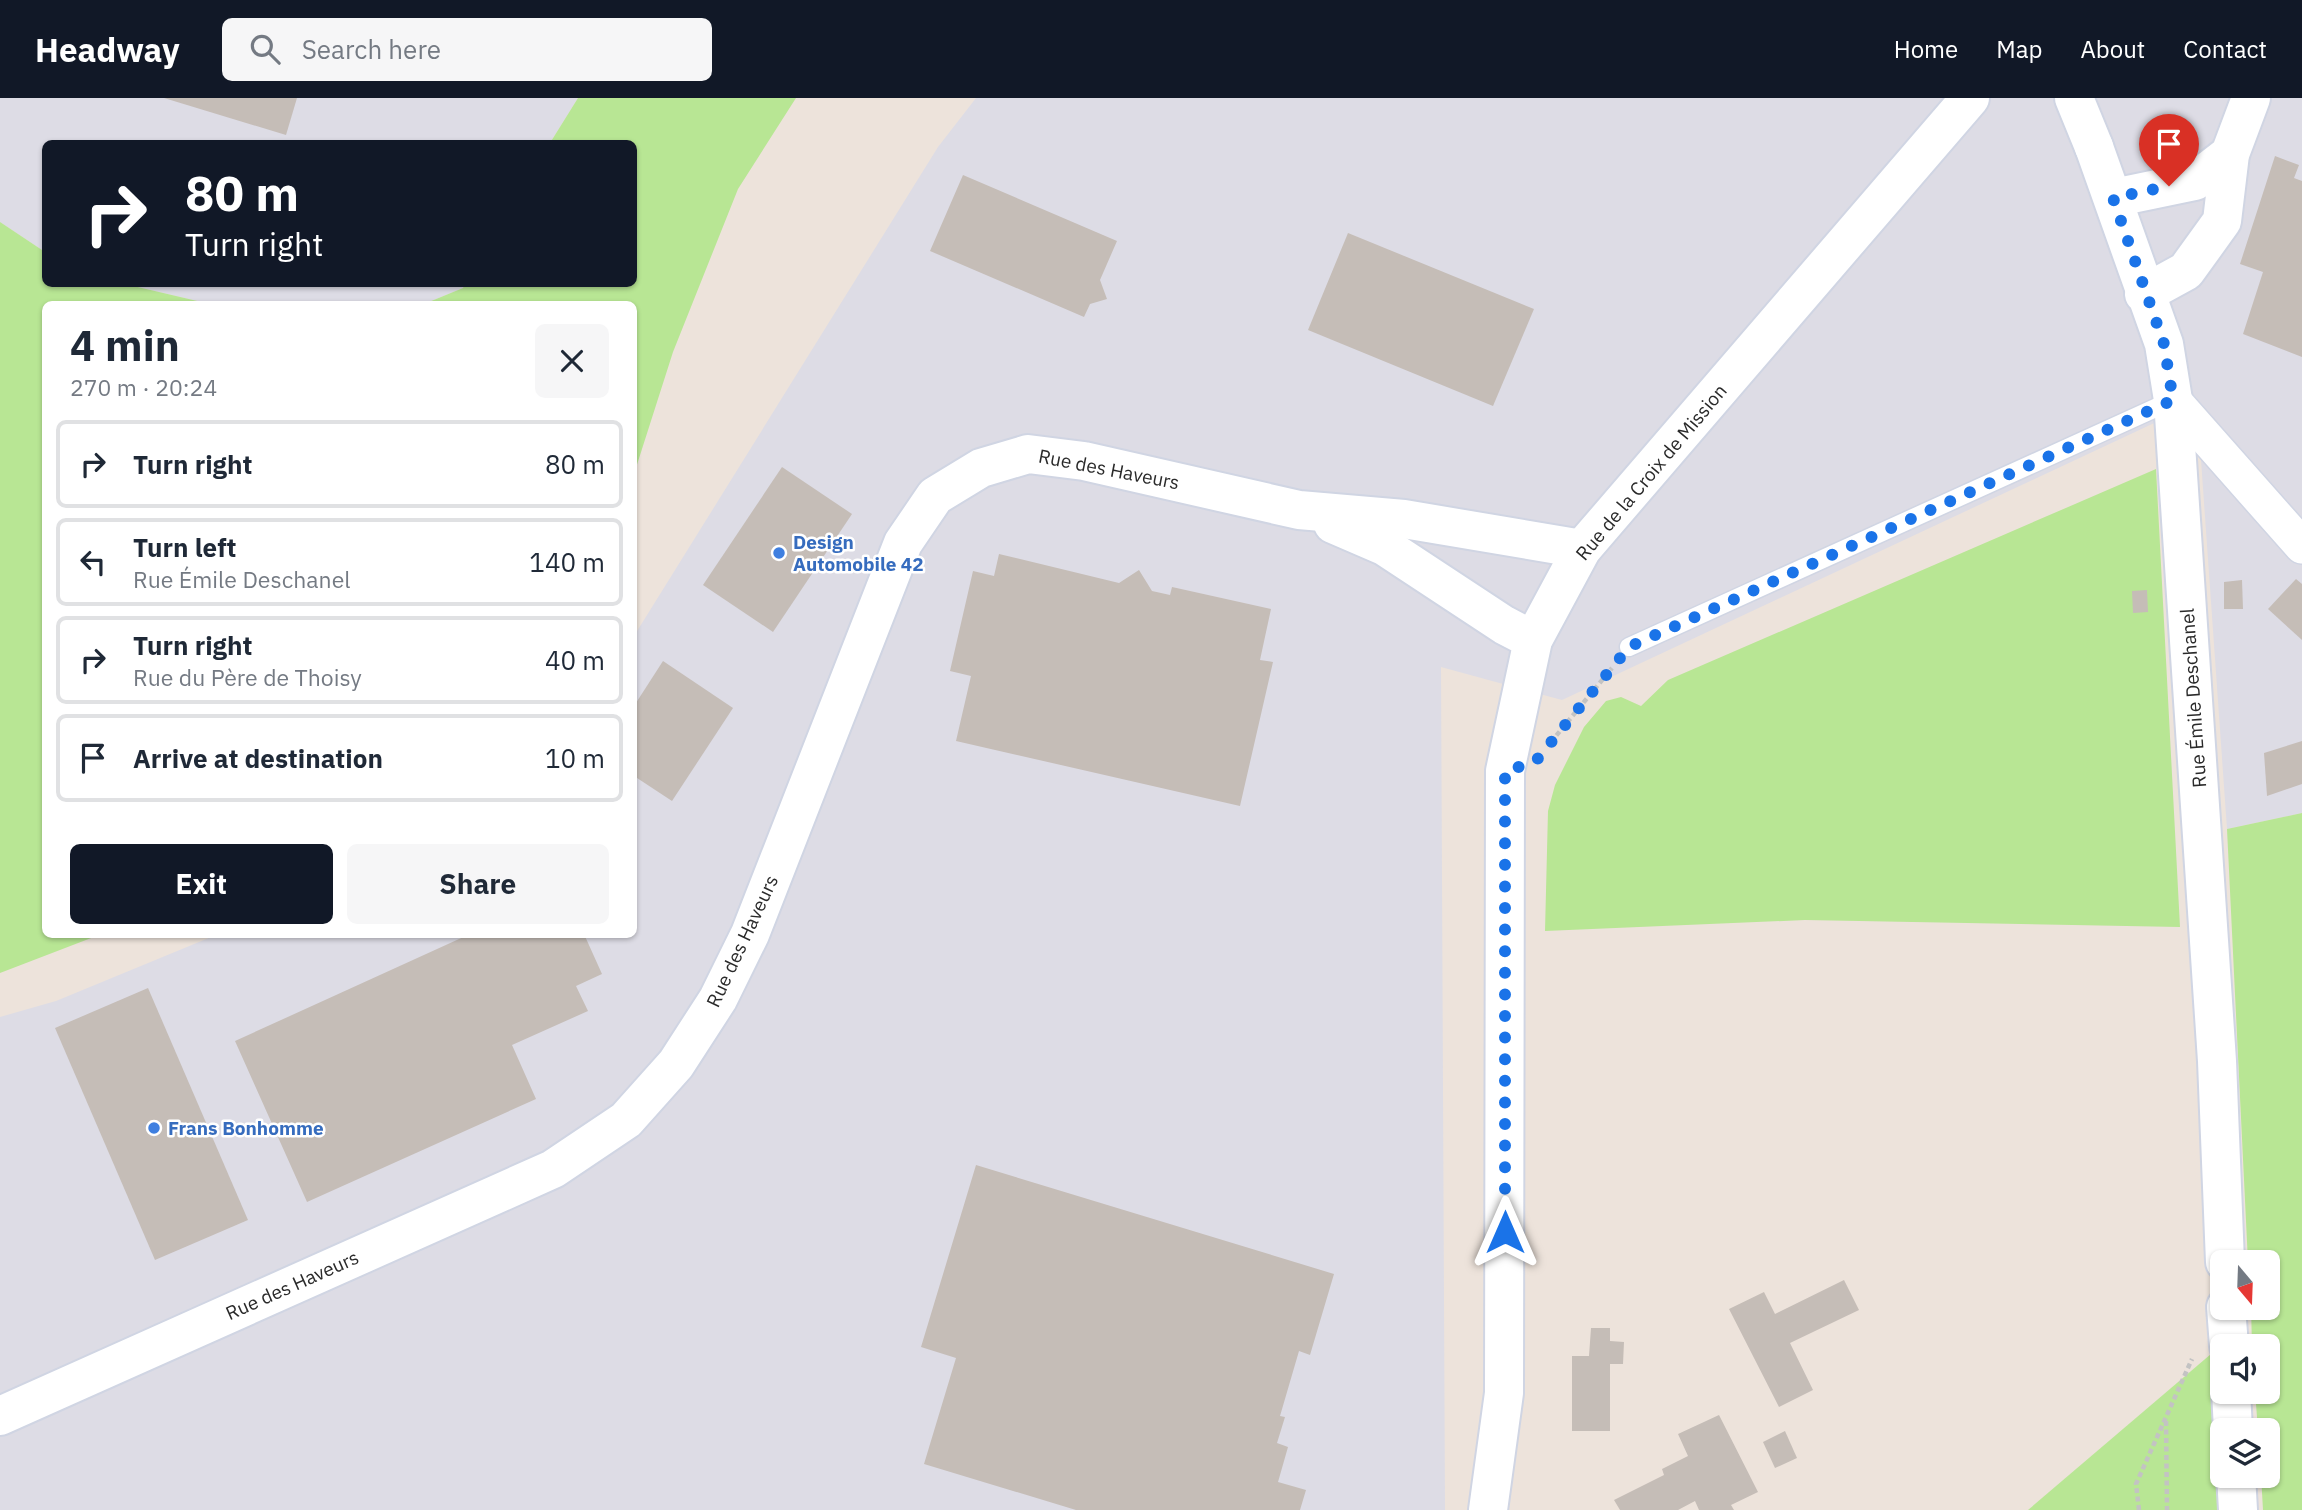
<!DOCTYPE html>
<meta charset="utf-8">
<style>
body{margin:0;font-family:"IBM Plex Sans",sans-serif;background:#f6f6f7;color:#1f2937;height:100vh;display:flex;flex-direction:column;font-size:26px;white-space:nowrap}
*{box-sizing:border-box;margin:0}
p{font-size:23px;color:#747a83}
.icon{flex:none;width:38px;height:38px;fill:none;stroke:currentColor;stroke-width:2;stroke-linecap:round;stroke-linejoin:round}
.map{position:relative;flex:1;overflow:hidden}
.details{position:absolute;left:42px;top:203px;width:595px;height:637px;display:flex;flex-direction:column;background:#fff;border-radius:10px;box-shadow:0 2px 5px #0004}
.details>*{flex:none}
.guide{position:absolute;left:42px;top:42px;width:595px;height:147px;border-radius:10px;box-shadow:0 2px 5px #0004;background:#111827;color:#fff;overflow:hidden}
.needle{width:46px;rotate:161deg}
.tools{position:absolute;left:2210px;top:1152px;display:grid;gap:14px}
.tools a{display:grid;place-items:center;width:70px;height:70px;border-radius:10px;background:#fff;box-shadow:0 2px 5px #0004;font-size:35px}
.pin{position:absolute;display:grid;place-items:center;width:60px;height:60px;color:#fff;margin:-72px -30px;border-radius:50% 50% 50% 0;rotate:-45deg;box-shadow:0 0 7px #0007}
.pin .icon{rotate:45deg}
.me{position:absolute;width:77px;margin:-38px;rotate:0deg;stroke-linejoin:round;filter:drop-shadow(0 0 5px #0008)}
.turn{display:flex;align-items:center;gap:24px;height:147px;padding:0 28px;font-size:32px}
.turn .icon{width:91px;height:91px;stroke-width:2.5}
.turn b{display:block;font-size:49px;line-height:60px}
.round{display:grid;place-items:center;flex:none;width:74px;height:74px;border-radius:10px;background:#f6f6f7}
.headline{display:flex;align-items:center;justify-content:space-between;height:119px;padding:0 28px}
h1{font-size:42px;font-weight:800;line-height:52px}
.primary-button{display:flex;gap:14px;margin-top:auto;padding:14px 28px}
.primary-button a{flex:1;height:80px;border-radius:10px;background:#111827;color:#fff;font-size:28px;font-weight:800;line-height:80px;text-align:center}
.primary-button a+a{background:#f6f6f7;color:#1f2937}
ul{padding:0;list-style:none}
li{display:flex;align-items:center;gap:21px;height:88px;margin:0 14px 10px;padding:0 14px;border:4px solid #e0e1e3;border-radius:10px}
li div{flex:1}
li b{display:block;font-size:26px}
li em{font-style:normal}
header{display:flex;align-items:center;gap:42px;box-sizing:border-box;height:98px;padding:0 35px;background:#111827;color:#fff}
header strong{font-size:33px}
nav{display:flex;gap:38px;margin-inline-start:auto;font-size:24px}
.search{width:490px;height:63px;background:#f6f6f7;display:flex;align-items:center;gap:18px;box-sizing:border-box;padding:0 24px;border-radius:10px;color:#747a83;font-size:26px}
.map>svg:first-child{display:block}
.industrial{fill:#dddce5}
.green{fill:#b8e694}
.building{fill:#c5bdb7}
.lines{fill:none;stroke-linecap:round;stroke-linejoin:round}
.service-casing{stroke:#d0d5e3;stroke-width:21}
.minor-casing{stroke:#d0d5e3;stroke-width:38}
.tertiary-casing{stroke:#d0d5e3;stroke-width:42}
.secondary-casing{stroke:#d0d5e3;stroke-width:42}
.path{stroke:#c3c3c3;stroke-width:4.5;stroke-dasharray:5 3.5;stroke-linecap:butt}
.service{stroke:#fff;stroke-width:18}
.minor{stroke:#fff;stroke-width:35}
.tertiary{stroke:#fff;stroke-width:38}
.secondary{stroke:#fff;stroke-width:38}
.route{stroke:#1a73e8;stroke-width:12;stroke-dasharray:0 21.6}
.shop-dot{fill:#3f7fe0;stroke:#fff;stroke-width:2.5}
.labels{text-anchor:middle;stroke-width:5;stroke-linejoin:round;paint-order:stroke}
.street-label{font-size:19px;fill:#2a2a2a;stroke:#fff}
.shop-label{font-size:19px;font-weight:bold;fill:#366cbe;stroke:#fff;text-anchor:start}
</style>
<header>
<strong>Headway</strong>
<div class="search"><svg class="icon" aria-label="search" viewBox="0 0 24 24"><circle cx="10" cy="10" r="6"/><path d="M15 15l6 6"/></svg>Search here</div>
<nav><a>Home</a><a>Map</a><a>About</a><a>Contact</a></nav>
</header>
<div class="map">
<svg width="2302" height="1412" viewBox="0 0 2302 1412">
<rect width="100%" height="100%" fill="#ede3db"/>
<!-- industrial -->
<g class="industrial">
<polygon points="0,0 578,0 550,45 46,46 45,154 0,124"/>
<polygon points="976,0 2302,0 2302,715 2227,731 2197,305 1562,602 1441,569 1445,1412 0,1412 0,919 56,903 216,837 634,836 634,538 938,49"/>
<polygon points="125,186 465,186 463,190 424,206 210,206"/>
</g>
<!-- green -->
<g class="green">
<polygon points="578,0 796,0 738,91 673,254 634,376 634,206 424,206 463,190 465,186 634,186 634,46 550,45"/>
<polygon points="0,124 45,154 46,186 125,186 210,206 46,206 46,836 99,837 0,875"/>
<polygon points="2156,371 2180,829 1805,822 1545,833 1548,713 1555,687 1584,629 1606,603 1621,599 1641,608 1668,582"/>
<polygon points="2302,715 2302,1412 2263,1412 2261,1377 2268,1377 2268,1332 2258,1332 2255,1293 2268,1293 2268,1248 2252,1248 2251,1209 2268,1209 2268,1164 2248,1164 2227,731"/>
<polygon points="2211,1256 2220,1412 2028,1412"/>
</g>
<!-- building -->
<g class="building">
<polygon points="164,0 297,0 286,37"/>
<polygon points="2275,58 2299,67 2294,80 2302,83 2302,259 2243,236 2263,174 2240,166"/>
<polygon points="963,77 1117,143 1100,182 1107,201 1090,206 1084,219 930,153"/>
<polygon points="1348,135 1534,211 1493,308 1308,232"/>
<polygon points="782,369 852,416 773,534 703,487"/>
<polygon points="999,456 1119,485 1139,472 1152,493 1170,497 1172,489 1271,511 1260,562 1273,564 1240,708 956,643 971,578 950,573 973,473 994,478"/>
<polygon points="2296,481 2302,486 2302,542 2268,511"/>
<polygon points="2242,482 2243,511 2224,511 2224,484"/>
<polygon points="2147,492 2148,514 2133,515 2132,493"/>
<polygon points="663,563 733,610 672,703 634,678 634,608"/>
<polygon points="2302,643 2302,686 2267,698 2264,655"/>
<polygon points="470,836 584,836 602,876 576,888 588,913 512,947 536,1001 307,1104 235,943"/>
<polygon points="148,890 248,1122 155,1162 55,930"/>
<polygon points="976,1067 1334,1176 1310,1257 1299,1253 1280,1318 1285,1319 1277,1345 1288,1349 1278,1384 1306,1392 1300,1412 1076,1412 924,1366 956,1260 921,1249"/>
<polygon points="1844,1182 1859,1212 1790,1245 1813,1292 1779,1309 1729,1211 1764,1194 1775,1216"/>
<polygon points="1591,1230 1610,1230 1610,1243 1624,1244 1623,1266 1610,1266 1610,1333 1572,1333 1572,1258 1589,1258"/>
<polygon points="1719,1317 1758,1394 1731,1407 1734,1412 1699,1412 1695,1403 1678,1412 1620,1412 1614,1402 1664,1377 1662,1371 1688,1358 1678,1336"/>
<polygon points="1785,1333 1797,1360 1775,1370 1763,1344"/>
</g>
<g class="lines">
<defs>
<polyline id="service" points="1629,549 2173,302"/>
<polyline id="minor" points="2173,302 2302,448"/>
<g id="tertiary">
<polyline points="2074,0 2094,49"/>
<polyline points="1333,426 1384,448 1504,527 1533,542"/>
<polyline points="0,1318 553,1071 626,1022 676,966 718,901 750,836 903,445 935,398 981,370 1028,356 1084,363 1299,412 1404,421 1582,451"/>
</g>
<g id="secondary">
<polyline points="2094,49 2164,246 2173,302 2217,963 2225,1164"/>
<polyline points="2113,100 2195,83 2230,56"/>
<polyline points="2144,196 2186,173 2222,123 2230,56 2251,0"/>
<polyline points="2226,1209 2229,1248"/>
<polyline points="2231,1293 2233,1332"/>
<polyline points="2236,1377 2238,1412"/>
<polyline points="1488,1412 1504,1295 1505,673 1533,542 1582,451 1970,0"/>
</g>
</defs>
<!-- service casing -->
<use href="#service" class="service-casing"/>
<!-- minor casing -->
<use href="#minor" class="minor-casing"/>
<!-- tertiary casing -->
<use href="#tertiary" class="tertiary-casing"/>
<!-- secondary casing -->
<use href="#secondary" class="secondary-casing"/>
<!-- path -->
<g class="path">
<polyline points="1551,644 1612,570"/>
<polyline points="2166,1323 2167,1412"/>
<polyline points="2139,1412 2136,1386 2192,1261"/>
</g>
<!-- service -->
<use href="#service" class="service"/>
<!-- minor -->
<use href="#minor" class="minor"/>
<!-- tertiary -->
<use href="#tertiary" class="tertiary"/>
<!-- secondary -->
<use href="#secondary" class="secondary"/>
</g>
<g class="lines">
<!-- route -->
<polyline class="route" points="1505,1134 1505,673 1535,664 1629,549 2173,302 2164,246 2113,100 2169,88"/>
</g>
<!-- markers -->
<g class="shop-dot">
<circle cx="779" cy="455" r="7"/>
<circle cx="154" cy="1030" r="7"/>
</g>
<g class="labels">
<!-- street labels -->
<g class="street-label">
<text transform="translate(1109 371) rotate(11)" y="7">Rue des Haveurs</text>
<text transform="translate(1651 374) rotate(-50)" y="7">Rue de la Croix de Mission</text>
<text transform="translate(2193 600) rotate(-94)" y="7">Rue Émile Deschanel</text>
<text transform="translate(742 843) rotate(-65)" y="7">Rue des Haveurs</text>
<text transform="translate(292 1187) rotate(-24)" y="7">Rue des Haveurs</text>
</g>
<!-- shop labels -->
<g class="shop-label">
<text x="793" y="451">Design<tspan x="793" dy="22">Automobile 42</tspan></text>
<text x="168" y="1037">Frans Bonhomme</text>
</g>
</g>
</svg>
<div class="tools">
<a><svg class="needle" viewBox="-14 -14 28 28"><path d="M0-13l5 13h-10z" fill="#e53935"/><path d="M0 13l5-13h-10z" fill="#747a83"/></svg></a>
<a><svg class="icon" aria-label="sound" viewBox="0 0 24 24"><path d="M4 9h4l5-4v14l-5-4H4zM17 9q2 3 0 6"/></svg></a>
<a><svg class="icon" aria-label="layers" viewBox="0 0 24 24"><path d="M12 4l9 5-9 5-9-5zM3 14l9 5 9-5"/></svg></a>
</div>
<div class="pin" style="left:2169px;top:88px;background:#d93025"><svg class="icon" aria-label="arrive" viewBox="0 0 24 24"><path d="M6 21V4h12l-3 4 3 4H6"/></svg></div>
<svg class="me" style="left:1505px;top:1134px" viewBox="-20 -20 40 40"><path d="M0-17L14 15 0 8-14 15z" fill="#1a73e8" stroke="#fff" stroke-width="4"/></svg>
<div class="guide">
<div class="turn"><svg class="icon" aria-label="right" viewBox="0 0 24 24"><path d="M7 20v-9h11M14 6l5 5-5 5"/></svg><div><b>80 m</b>Turn right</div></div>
</div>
<section class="details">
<div class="headline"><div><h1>4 min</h1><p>270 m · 20:24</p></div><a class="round"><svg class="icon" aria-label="close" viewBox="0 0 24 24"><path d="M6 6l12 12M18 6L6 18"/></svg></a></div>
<ul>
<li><svg class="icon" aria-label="right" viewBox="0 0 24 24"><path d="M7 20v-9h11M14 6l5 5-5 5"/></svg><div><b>Turn right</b></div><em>80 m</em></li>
<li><svg class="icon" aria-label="left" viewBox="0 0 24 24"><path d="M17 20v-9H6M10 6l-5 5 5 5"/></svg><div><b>Turn left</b><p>Rue Émile Deschanel</p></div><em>140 m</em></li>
<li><svg class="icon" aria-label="right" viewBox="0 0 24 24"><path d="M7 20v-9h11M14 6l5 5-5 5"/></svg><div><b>Turn right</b><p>Rue du Père de Thoisy</p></div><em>40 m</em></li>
<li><svg class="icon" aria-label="arrive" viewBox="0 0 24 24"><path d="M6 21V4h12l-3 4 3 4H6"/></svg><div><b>Arrive at destination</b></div><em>10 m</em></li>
</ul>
<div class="primary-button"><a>Exit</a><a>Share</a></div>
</section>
</div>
